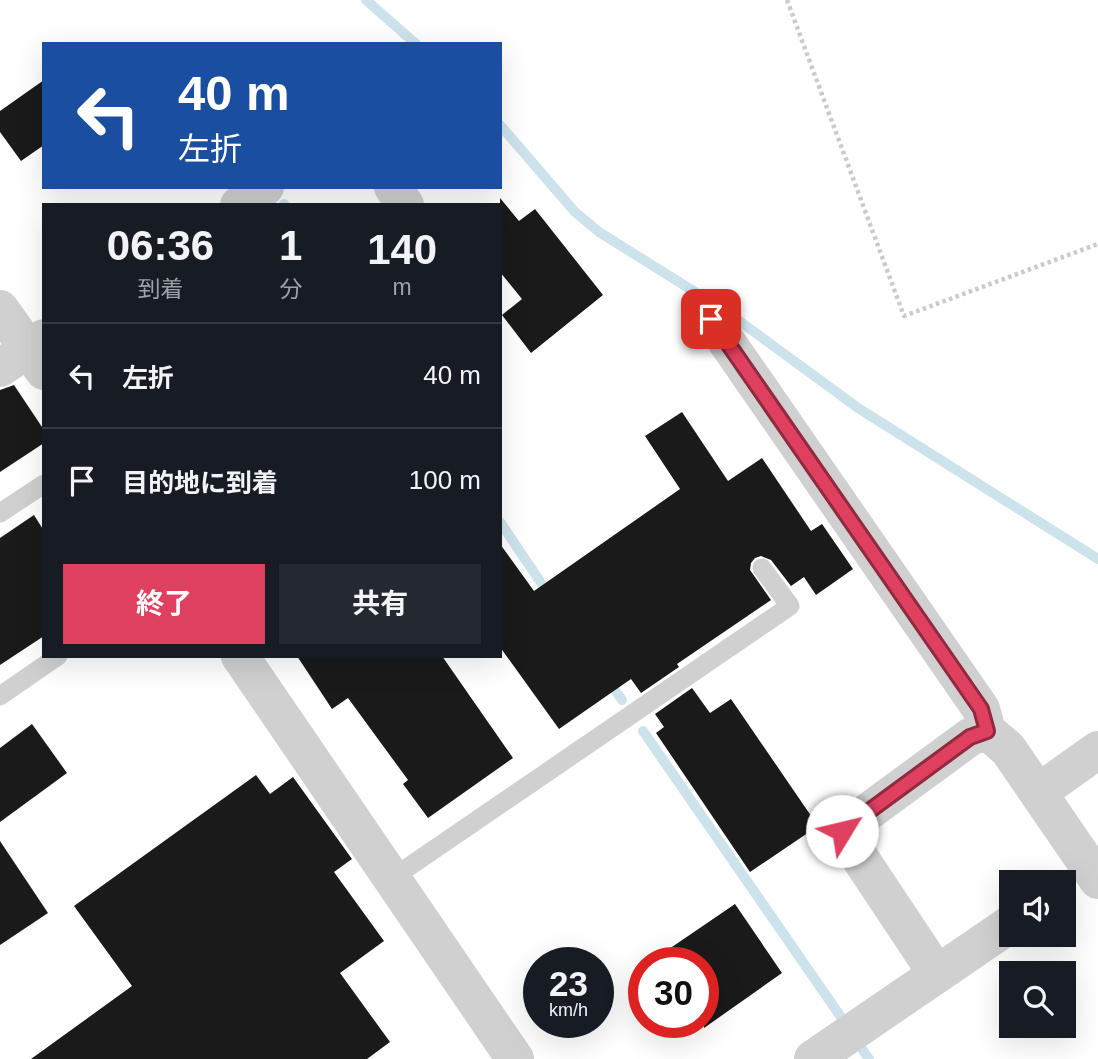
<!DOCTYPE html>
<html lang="ja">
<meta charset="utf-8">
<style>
body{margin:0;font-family:Arial,"Noto Sans JP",sans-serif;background:#242831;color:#f1f3f6;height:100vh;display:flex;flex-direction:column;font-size:26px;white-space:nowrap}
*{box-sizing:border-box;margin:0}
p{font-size:23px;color:#9ea1a6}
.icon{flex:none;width:38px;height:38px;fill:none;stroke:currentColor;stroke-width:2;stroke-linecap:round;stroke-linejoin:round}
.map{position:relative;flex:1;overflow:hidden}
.sheet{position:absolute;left:42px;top:203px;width:460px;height:455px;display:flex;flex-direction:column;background:#171b24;border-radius:0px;box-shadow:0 7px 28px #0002}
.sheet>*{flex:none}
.guide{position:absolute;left:42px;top:42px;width:460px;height:147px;border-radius:0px;box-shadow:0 7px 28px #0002;background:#1a4fa0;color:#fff;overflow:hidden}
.controls{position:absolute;left:999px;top:870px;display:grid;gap:14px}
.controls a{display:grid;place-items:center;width:77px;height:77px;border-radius:0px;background:#171b24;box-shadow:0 7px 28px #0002;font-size:35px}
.speed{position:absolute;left:523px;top:947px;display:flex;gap:14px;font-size:35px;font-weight:700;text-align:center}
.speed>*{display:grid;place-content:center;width:91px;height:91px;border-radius:50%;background:#171b24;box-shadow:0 7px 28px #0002;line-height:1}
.speed small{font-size:18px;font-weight:400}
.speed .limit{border:10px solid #d22;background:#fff;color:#111}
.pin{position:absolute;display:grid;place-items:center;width:60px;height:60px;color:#fff;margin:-30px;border-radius:14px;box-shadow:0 4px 10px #0006}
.me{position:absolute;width:77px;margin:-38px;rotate:54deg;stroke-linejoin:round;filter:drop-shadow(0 0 5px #0008)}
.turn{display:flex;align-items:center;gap:24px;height:147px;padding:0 21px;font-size:32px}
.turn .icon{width:91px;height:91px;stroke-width:2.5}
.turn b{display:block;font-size:49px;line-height:60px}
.eta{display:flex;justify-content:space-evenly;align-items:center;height:119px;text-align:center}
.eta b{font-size:42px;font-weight:700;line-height:49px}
.button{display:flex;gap:14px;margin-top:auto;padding:14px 21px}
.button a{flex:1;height:80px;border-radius:0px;background:#df405f;color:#fff;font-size:28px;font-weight:700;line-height:80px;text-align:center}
.button a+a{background:#242831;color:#f1f3f6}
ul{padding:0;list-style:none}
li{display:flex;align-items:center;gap:21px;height:105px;padding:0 21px;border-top:2px solid #363941}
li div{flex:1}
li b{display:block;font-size:26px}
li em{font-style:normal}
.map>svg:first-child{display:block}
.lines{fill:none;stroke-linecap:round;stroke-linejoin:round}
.stream{stroke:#cde3eb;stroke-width:10}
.building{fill:#1a1a1a}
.path{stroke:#cacaca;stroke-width:4.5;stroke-dasharray:3.5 3.5;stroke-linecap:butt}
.service{stroke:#d0d0d0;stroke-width:19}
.minor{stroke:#d0d0d0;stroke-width:38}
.route-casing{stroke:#912a3e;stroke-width:18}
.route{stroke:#df405f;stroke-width:12}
</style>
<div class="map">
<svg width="1098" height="1059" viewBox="0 0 1098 1059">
<rect width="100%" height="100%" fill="#fff"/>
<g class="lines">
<!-- stream -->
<g class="stream">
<polyline points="366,0 416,44"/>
<polyline points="500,125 575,212 599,232 727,312 858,408 1098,559"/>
<polyline points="284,204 284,205"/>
<polyline points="500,522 550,596"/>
<polyline points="608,680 622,700"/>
<polyline points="643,731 841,1017"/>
<polyline points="860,1046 869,1059"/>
</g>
</g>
<!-- building -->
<g class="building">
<polygon points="44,80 44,145 21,161 0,132 0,111"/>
<polygon points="500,198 519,221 535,209 603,295 531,353 502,315 522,299 500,272"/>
<polygon points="14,385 44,430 44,443 0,472 0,390"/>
<polygon points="682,412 728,481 762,458 811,531 822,524 853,569 816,595 804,577 791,586 771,560 761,556 755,558 751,563 750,570 771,600 677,664 679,667 641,693 631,679 559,729 500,647 500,544 534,591 680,489 645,436"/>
<polygon points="34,515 44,531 44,636 0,665 0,538"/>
<polygon points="297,656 442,656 513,758 428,818 403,784 408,780 348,698 332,709"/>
<polygon points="692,688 710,713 731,699 818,826 750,872 656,733 664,727 655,714"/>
<polygon points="32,724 67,773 0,822 0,748"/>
<polygon points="256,775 270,794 293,777 352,859 334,872 384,941 340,973 390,1042 367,1059 31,1059 132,986 74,906"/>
<polygon points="0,841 48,913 0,945"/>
<polygon points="735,904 782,973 704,1028 704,962 650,962"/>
</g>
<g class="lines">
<!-- path -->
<polyline class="path" points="787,0 904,316 1098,244"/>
<!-- service -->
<g class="service">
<polyline points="0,513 44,484"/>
<polyline points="0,696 58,656"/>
<polyline points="391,879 790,606 762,568"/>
</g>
<!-- minor -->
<g class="minor">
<polyline points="393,187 405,205"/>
<polyline points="239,205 265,187"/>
<polyline points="0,309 44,371"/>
<polyline points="711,319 981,709 987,731 1008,749 1098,880"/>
<polyline points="0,368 44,338"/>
<polyline points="240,656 515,1059"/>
<polyline points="1039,792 1098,750"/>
<polyline points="937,974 842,831 970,737 987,731"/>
<polyline points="813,1059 1012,923"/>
</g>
</g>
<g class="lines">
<defs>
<polyline id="route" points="711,319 981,709 987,731 970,737 842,831"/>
</defs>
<!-- route casing -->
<use href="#route" class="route-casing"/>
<!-- route -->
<use href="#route" class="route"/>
</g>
</svg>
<div class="controls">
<a><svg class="icon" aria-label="sound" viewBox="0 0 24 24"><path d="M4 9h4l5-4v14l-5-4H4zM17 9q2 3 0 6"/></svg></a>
<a><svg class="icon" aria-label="search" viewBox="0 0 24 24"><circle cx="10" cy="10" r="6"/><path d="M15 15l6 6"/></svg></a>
</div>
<div class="speed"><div>23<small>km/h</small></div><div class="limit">30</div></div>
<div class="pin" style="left:711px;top:319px;background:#d93025"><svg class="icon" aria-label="arrive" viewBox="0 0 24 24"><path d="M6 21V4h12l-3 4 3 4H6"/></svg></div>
<svg class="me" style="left:842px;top:831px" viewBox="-20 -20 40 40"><circle r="19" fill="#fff"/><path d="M0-13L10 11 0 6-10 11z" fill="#df405f"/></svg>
<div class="guide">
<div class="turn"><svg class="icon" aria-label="left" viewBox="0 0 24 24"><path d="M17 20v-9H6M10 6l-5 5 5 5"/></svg><div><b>40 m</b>左折</div></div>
</div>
<section class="sheet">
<div class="eta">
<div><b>06:36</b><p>到着</p></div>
<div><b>1</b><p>分</p></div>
<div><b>140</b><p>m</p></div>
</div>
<ul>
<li><svg class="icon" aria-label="left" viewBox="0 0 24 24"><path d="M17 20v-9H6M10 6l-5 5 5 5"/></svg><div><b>左折</b></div><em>40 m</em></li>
<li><svg class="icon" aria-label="arrive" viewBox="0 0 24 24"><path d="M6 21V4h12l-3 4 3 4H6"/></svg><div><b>目的地に到着</b></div><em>100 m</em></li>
</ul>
<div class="button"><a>終了</a><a>共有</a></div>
</section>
</div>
